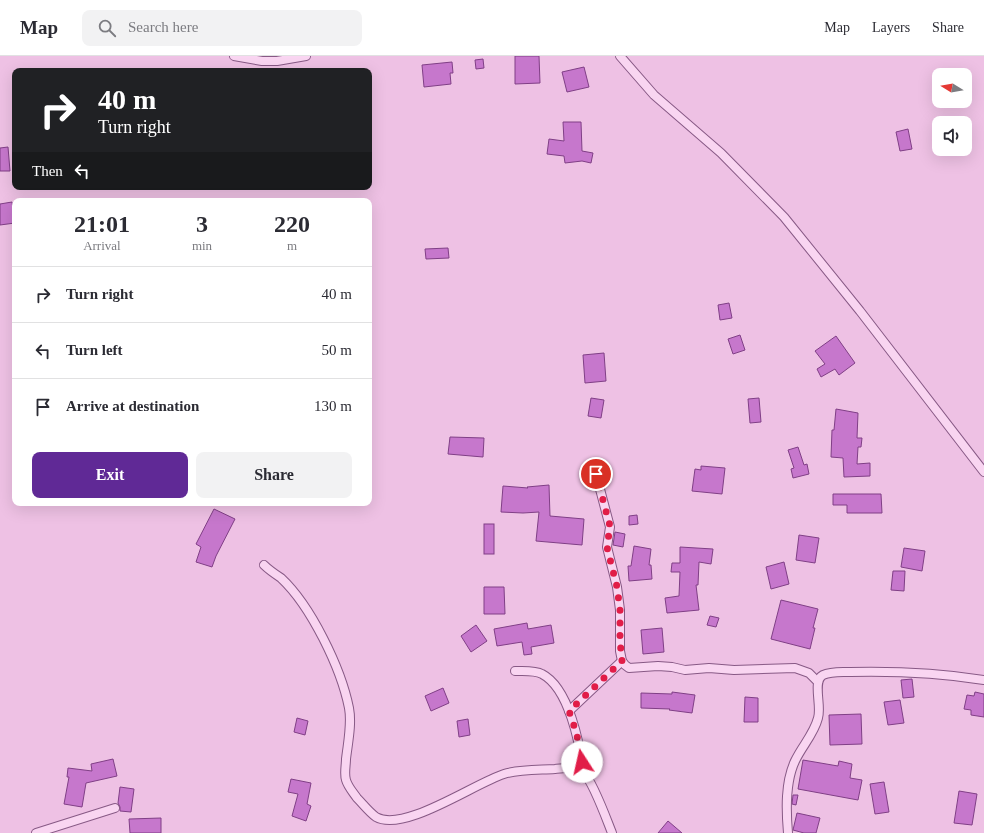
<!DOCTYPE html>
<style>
body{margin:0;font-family:Georgia,serif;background:#f2f2f3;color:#2b2b33;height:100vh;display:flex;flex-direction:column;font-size:15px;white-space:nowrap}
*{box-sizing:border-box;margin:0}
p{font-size:13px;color:#7c7c81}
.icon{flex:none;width:22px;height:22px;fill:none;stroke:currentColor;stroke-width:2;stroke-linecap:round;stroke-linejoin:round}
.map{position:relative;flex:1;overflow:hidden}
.panel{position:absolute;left:12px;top:142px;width:360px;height:308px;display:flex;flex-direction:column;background:#fff;border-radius:8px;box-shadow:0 4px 16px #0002}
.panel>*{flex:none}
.guide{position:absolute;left:12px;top:12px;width:360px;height:122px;border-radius:8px;box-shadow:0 4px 16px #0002;background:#202124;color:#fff;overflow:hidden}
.needle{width:26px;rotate:281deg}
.tools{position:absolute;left:932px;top:12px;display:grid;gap:8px}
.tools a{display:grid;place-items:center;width:40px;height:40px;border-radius:8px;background:#fff;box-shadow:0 4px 16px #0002;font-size:20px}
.pin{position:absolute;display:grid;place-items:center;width:34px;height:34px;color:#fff;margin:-17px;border:2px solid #fff;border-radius:50%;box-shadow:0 1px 4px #0007}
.me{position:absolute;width:44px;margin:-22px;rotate:350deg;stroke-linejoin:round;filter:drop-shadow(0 0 3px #0008)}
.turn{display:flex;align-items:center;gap:14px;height:84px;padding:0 20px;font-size:18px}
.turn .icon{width:52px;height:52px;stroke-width:2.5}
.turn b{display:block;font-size:28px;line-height:34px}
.then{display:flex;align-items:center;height:38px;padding:0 20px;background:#0003;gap:8px;font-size:15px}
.eta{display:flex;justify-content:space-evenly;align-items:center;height:68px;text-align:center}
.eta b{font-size:24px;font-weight:700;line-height:28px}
.primary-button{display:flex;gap:8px;margin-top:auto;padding:8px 20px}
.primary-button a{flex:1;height:46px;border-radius:8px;background:#602996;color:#fff;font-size:16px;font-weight:700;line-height:46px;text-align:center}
.primary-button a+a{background:#f2f2f3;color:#2b2b33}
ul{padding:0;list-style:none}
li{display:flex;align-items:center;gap:12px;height:56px;padding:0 20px;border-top:1px solid #e1e1e2}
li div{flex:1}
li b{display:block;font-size:15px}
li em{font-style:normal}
header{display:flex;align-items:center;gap:24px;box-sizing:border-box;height:56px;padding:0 20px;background:#fff;border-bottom:1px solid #e1e1e2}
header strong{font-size:19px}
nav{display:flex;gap:22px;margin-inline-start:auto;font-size:14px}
.search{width:280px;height:36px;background:#f2f2f3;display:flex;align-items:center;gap:10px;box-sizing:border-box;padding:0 14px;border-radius:8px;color:#7c7c81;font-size:15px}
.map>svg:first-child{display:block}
.building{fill:#c677cc;stroke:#803f86}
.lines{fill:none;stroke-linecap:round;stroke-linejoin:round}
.street-casing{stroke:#875985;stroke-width:10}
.street{stroke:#f9d5f1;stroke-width:8}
.route{stroke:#e11d48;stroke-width:7;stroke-dasharray:0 12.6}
</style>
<header>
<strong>Map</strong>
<div class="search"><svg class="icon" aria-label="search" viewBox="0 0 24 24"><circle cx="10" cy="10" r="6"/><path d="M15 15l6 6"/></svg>Search here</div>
<nav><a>Map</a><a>Layers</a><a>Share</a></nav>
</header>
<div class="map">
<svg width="984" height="777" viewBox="0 0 984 777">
<rect width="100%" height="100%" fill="#eec1e4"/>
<!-- building -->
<g class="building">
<polygon points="515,0 539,0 540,27 515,28"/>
<polygon points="483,3 484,12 476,13 475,4"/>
<polygon points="452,6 453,17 450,17 451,28 424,31 422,9"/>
<polygon points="584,11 589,31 567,36 562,16"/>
<polygon points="563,66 581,66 582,95 593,97 591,107 582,105 565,107 564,100 547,98 549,83 564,85"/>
<polygon points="908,73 912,93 900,95 896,76"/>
<polygon points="8,91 10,115 0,115 0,92"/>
<polygon points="12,146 15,167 0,169 0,148"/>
<polygon points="448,192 449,202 426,203 425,193"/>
<polygon points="729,247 732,262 720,264 718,249"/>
<polygon points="740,279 745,294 733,298 728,283"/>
<polygon points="836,280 855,307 839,319 835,313 821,321 817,313 825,308 815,295"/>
<polygon points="604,297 606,325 585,327 583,299"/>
<polygon points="591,342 604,344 601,362 588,360"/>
<polygon points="759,342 761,366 750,367 748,343"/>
<polygon points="836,353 858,357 857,382 862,382 861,391 858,391 857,408 870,407 870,420 844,421 843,402 831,401 832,374 834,374"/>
<polygon points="450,381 484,382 483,401 448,398"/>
<polygon points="798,391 804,409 807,408 809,418 793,422 791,413 794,412 788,394"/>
<polygon points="701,410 725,412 722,438 692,435 695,413 701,414"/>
<polygon points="549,429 550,460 584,463 582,489 536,485 539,456 523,457 501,456 503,430 528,432 527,431"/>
<polygon points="833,438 881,438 882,457 847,457 847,449 833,449"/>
<polygon points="214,453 235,463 216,500 212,511 196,506 201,491 196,488"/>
<polygon points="637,459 638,468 629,469 629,460"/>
<rect x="484" y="468" width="10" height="30"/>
<polygon points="615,476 625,478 623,491 613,489"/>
<polygon points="799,479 819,482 815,507 796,504"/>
<polygon points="634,490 651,493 649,509 651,509 652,523 629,525 628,510 631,510"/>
<polygon points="680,491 713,493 711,508 699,506 698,529 696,529 699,554 667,557 665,542 679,540 680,516 671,516 672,507 680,507"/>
<polygon points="904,492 925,495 922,515 901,511"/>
<polygon points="784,506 789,528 771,533 766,511"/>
<polygon points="893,515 905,515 904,535 891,534"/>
<polygon points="484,531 504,531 505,558 484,558"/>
<polygon points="781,544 818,553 813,572 815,572 810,593 771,583"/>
<polygon points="710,560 719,562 716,571 707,569"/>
<polygon points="527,567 528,573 551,569 554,587 531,591 532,598 524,599 522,586 497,590 494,573"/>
<polygon points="476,569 487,585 471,596 461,580"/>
<polygon points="662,572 664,596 643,598 641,574"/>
<polygon points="912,623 914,641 903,642 901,624"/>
<polygon points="443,632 449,647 431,655 425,640"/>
<polygon points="672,636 695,639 692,657 669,654 670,653 641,652 641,637 672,638"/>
<polygon points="975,636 984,638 984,661 971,659 971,654 964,653 967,639 974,640"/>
<polygon points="745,641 758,642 758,666 744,666"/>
<polygon points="900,644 904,667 888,669 884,646"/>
<polygon points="861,658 862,688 830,689 829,659"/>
<polygon points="297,662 308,665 305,679 294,676"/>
<polygon points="468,663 470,679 459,681 457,665"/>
<polygon points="113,703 117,720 86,727 82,751 64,748 69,721 67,721 68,712 92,715 91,708"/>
<polygon points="803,704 838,710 839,705 852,708 850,722 862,724 858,744 798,733"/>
<polygon points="291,723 311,727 307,748 311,750 306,765 292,760 298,738 288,736"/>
<polygon points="884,726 889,756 875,758 870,728"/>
<polygon points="120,731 134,733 131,756 120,755 120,751 118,747"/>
<polygon points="959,735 977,738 972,769 954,767"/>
<polygon points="793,739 798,739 796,749 792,748"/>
<polygon points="797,757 820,762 816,777 804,777 793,774"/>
<polygon points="161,762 161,777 130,777 129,763"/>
<polygon points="668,765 682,777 658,777"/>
</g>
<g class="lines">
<defs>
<g id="street">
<polyline points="234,0 262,5 277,5 306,0"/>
<polyline points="620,0 654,39 721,97 784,161 860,255 984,416"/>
<polyline points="596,418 610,471 607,491 617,531 620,554 620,595 622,605 625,609 629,612 658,610 672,611 685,614 709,612 734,614 795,612 809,617 818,626"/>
<path d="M264 509C269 514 275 518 281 522 311 550 341 612 349 652 352 668 348 686 346 703 346 709 344 718 346 724 348 731 353 736 357 742 363 748 369 756 376 761 404 777 475 727 504 718 520 713 538 714 555 713 564 712 577 710 584 717 594 728 606 762 612 777"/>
<path d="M515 615C523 615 535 614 542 618 569 632 580 688 583 716"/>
<polyline points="569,655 622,605"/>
<polyline points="36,777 115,752"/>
<path d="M788 777C786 754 785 726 795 705 802 690 814 678 818 662 822 650 812 625 823 619 831 615 842 616 850 616 895 615 940 617 984 624"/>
</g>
</defs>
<!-- street casing -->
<use href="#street" class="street-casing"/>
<!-- street -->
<use href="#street" class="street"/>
</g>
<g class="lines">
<!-- route -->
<path class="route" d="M582 706C580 688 575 672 569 655L622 605 620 585V554L617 531 607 491 610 470 596 418"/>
</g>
</svg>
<div class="tools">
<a><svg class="needle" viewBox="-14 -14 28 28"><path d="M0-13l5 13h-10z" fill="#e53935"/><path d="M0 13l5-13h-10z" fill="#7c7c81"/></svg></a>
<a><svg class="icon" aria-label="sound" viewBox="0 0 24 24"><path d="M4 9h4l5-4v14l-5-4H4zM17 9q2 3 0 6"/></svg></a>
</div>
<div class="pin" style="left:596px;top:418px;background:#d93025"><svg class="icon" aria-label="arrive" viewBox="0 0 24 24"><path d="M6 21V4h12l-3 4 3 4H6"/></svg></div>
<svg class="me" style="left:582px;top:706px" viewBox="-20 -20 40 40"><circle r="19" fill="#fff"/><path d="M0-13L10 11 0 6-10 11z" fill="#e11d48"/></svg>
<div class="guide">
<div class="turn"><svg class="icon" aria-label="right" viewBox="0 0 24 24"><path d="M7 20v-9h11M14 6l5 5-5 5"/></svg><div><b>40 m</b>Turn right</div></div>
<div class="then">Then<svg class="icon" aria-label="left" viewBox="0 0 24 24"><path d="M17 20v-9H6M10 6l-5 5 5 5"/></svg></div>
</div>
<section class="panel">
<div class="eta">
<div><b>21:01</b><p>Arrival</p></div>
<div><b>3</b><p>min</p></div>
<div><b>220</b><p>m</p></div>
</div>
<ul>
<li><svg class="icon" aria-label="right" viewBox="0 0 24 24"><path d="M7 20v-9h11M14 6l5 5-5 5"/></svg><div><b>Turn right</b></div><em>40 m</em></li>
<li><svg class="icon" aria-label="left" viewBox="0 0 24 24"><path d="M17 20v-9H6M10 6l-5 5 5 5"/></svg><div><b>Turn left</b></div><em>50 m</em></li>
<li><svg class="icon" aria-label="arrive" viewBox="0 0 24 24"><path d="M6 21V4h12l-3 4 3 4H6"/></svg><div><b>Arrive at destination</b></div><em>130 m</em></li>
</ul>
<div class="primary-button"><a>Exit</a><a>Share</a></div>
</section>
</div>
